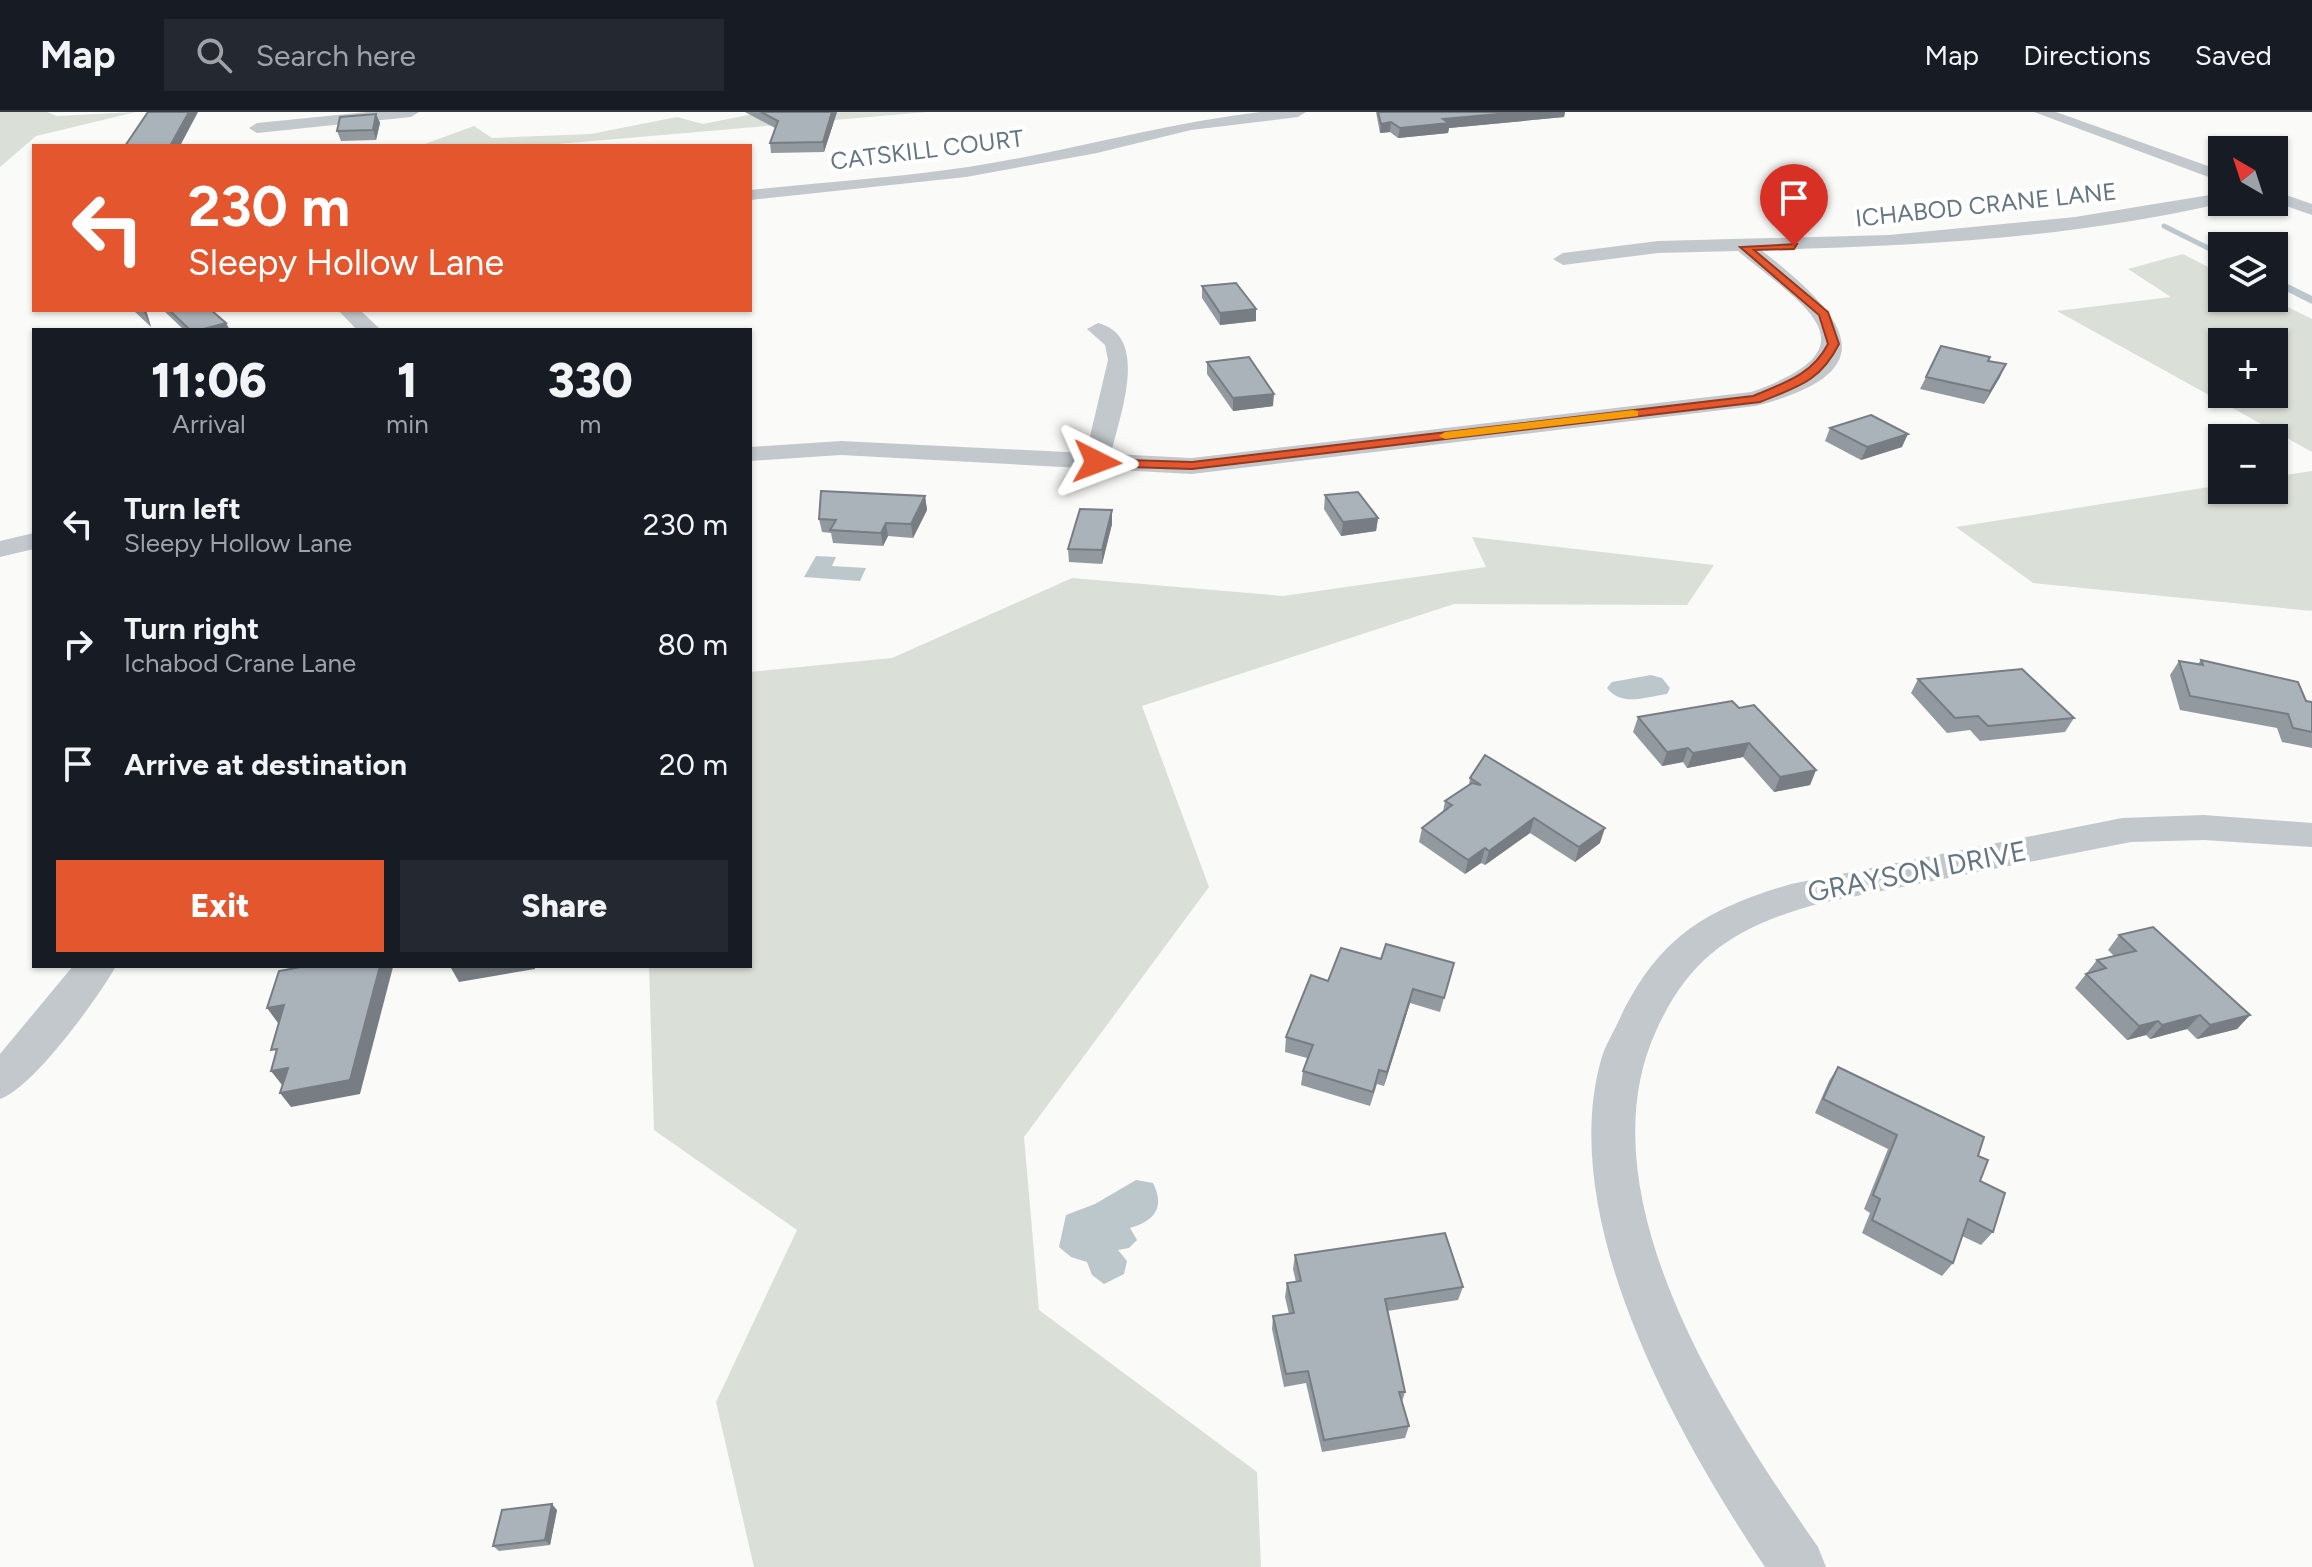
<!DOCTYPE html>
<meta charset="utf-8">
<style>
body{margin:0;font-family:Figtree,sans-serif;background:#242831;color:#f1f3f6;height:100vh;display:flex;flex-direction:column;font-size:30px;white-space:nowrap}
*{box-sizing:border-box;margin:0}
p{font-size:26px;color:#9ea1a6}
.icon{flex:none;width:44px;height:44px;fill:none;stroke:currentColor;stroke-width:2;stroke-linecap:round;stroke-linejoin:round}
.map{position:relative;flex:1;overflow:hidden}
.side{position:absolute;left:32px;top:216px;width:720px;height:640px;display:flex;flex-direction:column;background:#171b24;border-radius:0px;box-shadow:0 2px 6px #0004}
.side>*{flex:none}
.guide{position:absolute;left:32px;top:32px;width:720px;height:168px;border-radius:0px;box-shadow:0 2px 6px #0004;background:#e4572e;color:#fff;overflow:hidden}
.needle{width:52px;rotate:321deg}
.buttons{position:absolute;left:2208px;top:24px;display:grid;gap:16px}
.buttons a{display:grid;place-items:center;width:80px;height:80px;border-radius:0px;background:#171b24;box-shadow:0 2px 6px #0004;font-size:40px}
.pin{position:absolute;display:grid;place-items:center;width:68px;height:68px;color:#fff;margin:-82px -34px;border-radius:50% 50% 50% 0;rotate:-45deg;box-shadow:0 0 8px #0007}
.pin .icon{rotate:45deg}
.me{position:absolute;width:88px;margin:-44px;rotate:93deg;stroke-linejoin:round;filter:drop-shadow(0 0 6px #0008)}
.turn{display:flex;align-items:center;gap:28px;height:168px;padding:0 24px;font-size:36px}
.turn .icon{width:104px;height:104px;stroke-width:2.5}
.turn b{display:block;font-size:56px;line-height:68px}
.eta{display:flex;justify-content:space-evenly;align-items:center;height:136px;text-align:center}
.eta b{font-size:48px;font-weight:800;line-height:56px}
.cta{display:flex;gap:16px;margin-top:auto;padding:16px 24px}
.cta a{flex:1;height:92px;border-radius:0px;background:#e4572e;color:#fff;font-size:32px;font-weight:800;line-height:92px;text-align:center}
.cta a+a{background:#242831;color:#f1f3f6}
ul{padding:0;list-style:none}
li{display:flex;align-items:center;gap:24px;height:120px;padding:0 24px}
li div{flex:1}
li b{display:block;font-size:30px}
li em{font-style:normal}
header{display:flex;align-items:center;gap:48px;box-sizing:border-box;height:112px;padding:0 40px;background:#171b24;border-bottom:2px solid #363941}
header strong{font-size:38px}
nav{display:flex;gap:44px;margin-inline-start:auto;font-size:28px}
.search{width:560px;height:72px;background:#242831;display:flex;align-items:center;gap:20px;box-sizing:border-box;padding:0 28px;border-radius:0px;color:#9ea1a6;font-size:30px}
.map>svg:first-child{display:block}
.green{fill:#dadfd7;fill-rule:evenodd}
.water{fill:#bbc7cb}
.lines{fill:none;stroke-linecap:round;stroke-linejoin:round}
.stream-far1{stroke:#bbc7cb;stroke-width:5}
.stream{stroke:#bbc7cb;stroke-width:7}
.minor{fill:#c3c8cc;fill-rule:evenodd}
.wall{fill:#929a9f}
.shaded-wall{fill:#777d82}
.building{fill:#aab3b9;stroke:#777d82;stroke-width:2}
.route{fill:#e4572e;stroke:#94391e;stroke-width:2}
.slow{fill:#f59e0b}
.labels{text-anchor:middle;stroke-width:8;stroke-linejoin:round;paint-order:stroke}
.far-street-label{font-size:24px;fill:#657683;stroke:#fff}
.street-label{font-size:28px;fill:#657683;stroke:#fff}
</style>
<header>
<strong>Map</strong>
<div class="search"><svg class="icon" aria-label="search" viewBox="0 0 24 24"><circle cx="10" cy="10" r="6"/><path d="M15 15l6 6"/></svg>Search here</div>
<nav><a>Map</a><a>Directions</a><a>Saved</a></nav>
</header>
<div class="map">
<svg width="2312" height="1455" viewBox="0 0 2312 1455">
<rect width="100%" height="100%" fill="#fafaf8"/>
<!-- green -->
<g class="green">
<polygon points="0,0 47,0 57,4 136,0 36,24 0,55"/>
<polygon points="763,0 927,0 535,34 419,34 474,14 492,26 591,22 677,5 703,12"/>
<path d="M2183 142 2222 162V186H2270L2312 207V340L2057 199 2171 185 2128 157ZM2222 230H2274V282H2222Z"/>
<polygon points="2312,359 2312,499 2033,471 1956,415 2222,373 2222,378 2274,378 2274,365"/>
<polygon points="1472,425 1714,453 1687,493 1454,492 1142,594 1209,775 1024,1025 1039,1198 1257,1360 1261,1455 754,1455 716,1290 797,1118 654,1018 649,854 750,854 750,560 892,546 1072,466 1283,484 1486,455"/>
</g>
<!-- water -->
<g class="water">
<polygon points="816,444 836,445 832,454 866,456 860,469 804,465"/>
<path d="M1651 563 1662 566 1670 576 1667 582C1645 585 1622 595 1607 576L1612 570Z"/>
<path d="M1136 1068 1153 1071C1165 1095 1155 1109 1130 1116L1137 1128 1129 1136 1118 1138 1127 1149 1124 1162 1104 1172 1092 1163 1087 1150 1071 1145 1059 1135 1066 1103 1095 1092Z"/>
</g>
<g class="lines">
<!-- stream-far1 -->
<polyline class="stream-far1" points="2164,114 2222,143"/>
<!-- stream -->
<polyline class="stream" points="2274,169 2312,188"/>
<!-- minor -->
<g class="minor">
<polygon points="367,0 419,0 411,5 257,21 249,16 257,11"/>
<path d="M1260 0H1306L1298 5 1191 18 1097 41 966 65 750 88V78C822 70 896 66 968 55 1066 40 1161 12 1260 0Z"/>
<polygon points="2034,0 2056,0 2222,59 2222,70"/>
<polygon points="2274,79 2312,92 2312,103 2274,90"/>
<path d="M2222 81V90H2227C2076 126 1916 134 1761 138 1841 200 1896 259 1755 294L1192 362 841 343 750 349V335L841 329 1086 341 1108 248 1105 233 1087 217 1098 211C1151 224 1119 305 1111 342L1192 346 1751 280C1880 235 1804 194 1738 139L1658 141 1563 153 1553 147 1563 141 1658 129 1889 123 2075 105Z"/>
<polygon points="338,198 360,198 381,218 357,218"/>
<polygon points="34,421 34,437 0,445 0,429"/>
<path d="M2204 703 2312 711V735L2204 728 2131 730 1821 791C1740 813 1691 841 1656 919 1581 1084 1726 1303 1818 1435L1826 1455H1765C1678 1325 1556 1109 1601 948 1605 933 1615 918 1621 904 1660 824 1707 797 1791 772L2122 706Z"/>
<path d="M73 854H116C98 886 33 976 0 987V942Z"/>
</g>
</g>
<!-- wall -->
<g class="wall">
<polygon points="745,0 837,0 824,40 771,41 770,31 775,16"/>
<polygon points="1376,0 1565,0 1564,5 1449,16 1448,21 1398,26 1390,20 1380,21"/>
<polygon points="376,2 380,11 376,28 341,29 337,19"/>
<polygon points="1202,174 1256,209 1220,213 1202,186"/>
<polygon points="133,198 146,198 151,215"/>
<polygon points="163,198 211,198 230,218 184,218"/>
<polygon points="1988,249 2000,265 1984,292 1920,277 1926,265"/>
<polygon points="1207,250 1273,294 1233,299 1207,262"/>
<polygon points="1830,316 1902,335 1861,348 1825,329"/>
<polygon points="1325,383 1378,406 1376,419 1341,424 1324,397"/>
<polygon points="925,384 927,398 913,426 888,424 883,434 833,431 831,421 822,420 819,407"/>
<polygon points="1112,398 1112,412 1102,452 1069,450 1068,437"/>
<polygon points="2201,548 2306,589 2312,590 2312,636 2282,630 2277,616 2180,598 2170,563 2179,549 2198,552"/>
<polygon points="1918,567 2074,606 2065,620 1980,629 1970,618 1947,621 1911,581"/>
<polygon points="1739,596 1816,658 1810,673 1774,680 1743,645 1687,656 1683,650 1662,654 1633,620 1638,605"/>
<polygon points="1470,666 1600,731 1575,750 1530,721 1485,753 1481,751 1465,762 1419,730 1422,716 1443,700 1445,689 1469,673"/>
<polygon points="2119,823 2250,903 2237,917 2197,927 2187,917 2150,927 2146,923 2127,928 2075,876 2097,848 2114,844 2108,838"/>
<polygon points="1381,847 1454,851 1440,900 1410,891 1384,974 1377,972 1370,994 1301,973 1303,959 1307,946 1285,940 1286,925 1328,869"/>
<polygon points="1838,955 1978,1044 1980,1069 1993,1120 1981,1133 1962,1124 1953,1151 1942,1164 1862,1121 1870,1101 1864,1097 1888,1037 1815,1001 1829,969"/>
<polygon points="1295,1143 1463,1175 1458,1188 1387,1199 1405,1280 1402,1290 1409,1314 1405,1326 1322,1340 1306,1271 1284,1275 1272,1217 1273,1204 1289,1202 1285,1185 1287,1171 1296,1170 1293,1157"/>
<polygon points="557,1398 550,1433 499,1439 493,1434"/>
</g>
<!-- shaded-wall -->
<g class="shaded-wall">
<polygon points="189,0 198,0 180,34 170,34"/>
<polygon points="832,0 837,0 824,40 823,30"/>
<polygon points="1520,0 1565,0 1564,5 1449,16 1448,21 1398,26 1400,16 1443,7"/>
<polygon points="376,2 380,11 376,28 373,18"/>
<polygon points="1391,10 1390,20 1380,21 1381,12"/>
<polygon points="1256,197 1256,209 1220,213 1220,201"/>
<polygon points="143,198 146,198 151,215 145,203"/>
<polygon points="226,211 230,218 200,218"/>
<polygon points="2006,252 2000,265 1984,292 1990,279"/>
<polygon points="1274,282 1273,294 1233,299 1233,286"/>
<polygon points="1908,322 1902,335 1861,348 1867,335"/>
<polygon points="925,384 927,398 913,426 911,412"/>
<polygon points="1112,398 1112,412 1102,452 1102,438"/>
<polygon points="1378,406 1376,419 1341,424 1343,410"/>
<polygon points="886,411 888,424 883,434 881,421"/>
<polygon points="1749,631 1743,645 1687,656 1693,641"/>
<polygon points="1688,636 1683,650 1662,654 1667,640"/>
<polygon points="1816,658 1810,673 1774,680 1780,665"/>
<polygon points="1534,706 1530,721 1485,753 1489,739"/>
<polygon points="1605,716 1600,731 1575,750 1579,735"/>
<polygon points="1485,736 1481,751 1465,762 1468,748"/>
<polygon points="380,854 393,855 360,982 291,995 280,981"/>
<polygon points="462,854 535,854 535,857 459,870 451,856"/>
<polygon points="1413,877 1410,891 1384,974 1387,960"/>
<polygon points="284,893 294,908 278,911 267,896"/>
<polygon points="2200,903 2187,917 2150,927 2162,913"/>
<polygon points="2250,903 2237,917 2197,927 2210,913"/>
<polygon points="2158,909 2146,923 2127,928 2139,914"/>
<polygon points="288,956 282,973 271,959"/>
<polygon points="552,1392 557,1398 550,1433 545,1428"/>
</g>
<!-- building -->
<g class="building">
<polygon points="148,0 189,0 170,34 125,34"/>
<polygon points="761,0 832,0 823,30 770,31 778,9"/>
<polygon points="1378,0 1520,0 1443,7 1449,11 1400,16 1391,10 1381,12"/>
<polygon points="376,2 373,18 337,19 340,5"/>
<polygon points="1236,171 1256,197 1220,201 1202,174"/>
<polygon points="169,198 211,198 226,211 200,218 190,218"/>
<polygon points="1941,234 1990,245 1988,249 2006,252 1990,279 1926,265"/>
<polygon points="1249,245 1274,282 1233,286 1207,250"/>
<polygon points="1871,303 1908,322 1867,335 1830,316"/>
<polygon points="821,379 925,384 911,412 886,411 881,421 830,418 836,408 819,407"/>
<polygon points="1358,380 1378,406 1343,410 1325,383"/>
<polygon points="1080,397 1112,398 1102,438 1068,437"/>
<polygon points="2201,548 2298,570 2306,589 2312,590 2312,620 2293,616 2288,602 2190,584 2179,549 2203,553"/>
<polygon points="2022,557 2074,606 1988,614 1978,604 1955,606 1918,567"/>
<polygon points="1732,589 1739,596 1754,593 1816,658 1780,665 1749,631 1693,641 1688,636 1667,640 1638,605"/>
<polygon points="1485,643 1605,716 1579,735 1534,706 1489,739 1485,736 1468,748 1422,716 1452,693 1445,689 1472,671 1481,673 1470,666"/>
<polygon points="2153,815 2250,903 2210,913 2200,903 2162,913 2158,909 2139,914 2086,862 2106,856 2097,848 2136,839 2119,823"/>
<polygon points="1386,832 1454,851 1444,886 1413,877 1387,960 1379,958 1373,980 1303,959 1313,933 1286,925 1311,863 1328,869 1341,836 1381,847"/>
<polygon points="306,854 380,854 350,968 280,981 288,956 271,959 277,937 271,938 284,893 267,896 279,859"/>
<polygon points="1838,955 1984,1025 1978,1044 1988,1048 1980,1069 2005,1081 1993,1120 1968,1107 1953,1151 1872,1108 1880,1087 1873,1083 1897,1023 1823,987"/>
<polygon points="1445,1121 1463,1175 1385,1187 1405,1280 1399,1280 1409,1314 1324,1328 1308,1259 1286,1262 1273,1204 1294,1201 1287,1171 1301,1169 1295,1143"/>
<polygon points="552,1392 545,1428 493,1434 502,1398"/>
</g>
<!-- route -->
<path class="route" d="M1797 132 1794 137 1754 138 1828 200 1839 232C1820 270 1797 275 1760 290L1192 357 1097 354 1091 350 1097 347 1192 350 1753 284C1784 271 1812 263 1828 232L1819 203 1740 135Z"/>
<!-- slow -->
<polygon class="slow" points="1633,298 1638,299 1638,304 1445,327 1439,324 1445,320"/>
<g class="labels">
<!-- far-street labels -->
<g class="far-street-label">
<text transform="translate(927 38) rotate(-7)" y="8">CATSKILL COURT</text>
<text transform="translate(1986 93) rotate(-6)" y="8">ICHABOD CRANE LANE</text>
</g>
<!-- street labels -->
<g class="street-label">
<text transform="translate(1917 759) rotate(-11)" y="10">GRAYSON DRIVE</text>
</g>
</g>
</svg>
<div class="buttons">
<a><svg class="needle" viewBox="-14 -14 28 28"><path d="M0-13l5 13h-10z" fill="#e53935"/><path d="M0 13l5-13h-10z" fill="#9ea1a6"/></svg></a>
<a><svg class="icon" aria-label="layers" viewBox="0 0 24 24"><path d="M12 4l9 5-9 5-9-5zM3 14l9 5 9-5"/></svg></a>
<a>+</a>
<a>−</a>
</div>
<div class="pin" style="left:1794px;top:134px;background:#d93025"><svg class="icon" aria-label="arrive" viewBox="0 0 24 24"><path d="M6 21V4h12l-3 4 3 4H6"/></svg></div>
<svg class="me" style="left:1097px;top:350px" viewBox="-20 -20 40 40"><path d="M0-17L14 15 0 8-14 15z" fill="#e4572e" stroke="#fff" stroke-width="4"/></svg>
<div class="guide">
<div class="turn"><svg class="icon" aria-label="left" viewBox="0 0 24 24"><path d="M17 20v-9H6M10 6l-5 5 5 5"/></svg><div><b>230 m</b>Sleepy Hollow Lane</div></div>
</div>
<section class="side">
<div class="eta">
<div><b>11:06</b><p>Arrival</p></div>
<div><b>1</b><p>min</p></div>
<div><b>330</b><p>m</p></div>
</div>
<ul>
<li><svg class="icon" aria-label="left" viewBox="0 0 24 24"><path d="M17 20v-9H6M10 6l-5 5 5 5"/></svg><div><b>Turn left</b><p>Sleepy Hollow Lane</p></div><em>230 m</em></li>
<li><svg class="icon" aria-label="right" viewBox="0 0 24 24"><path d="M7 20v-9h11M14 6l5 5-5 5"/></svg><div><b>Turn right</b><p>Ichabod Crane Lane</p></div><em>80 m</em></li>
<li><svg class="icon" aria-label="arrive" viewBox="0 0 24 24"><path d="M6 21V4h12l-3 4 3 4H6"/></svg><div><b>Arrive at destination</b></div><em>20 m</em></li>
</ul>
<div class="cta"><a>Exit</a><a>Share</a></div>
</section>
</div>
